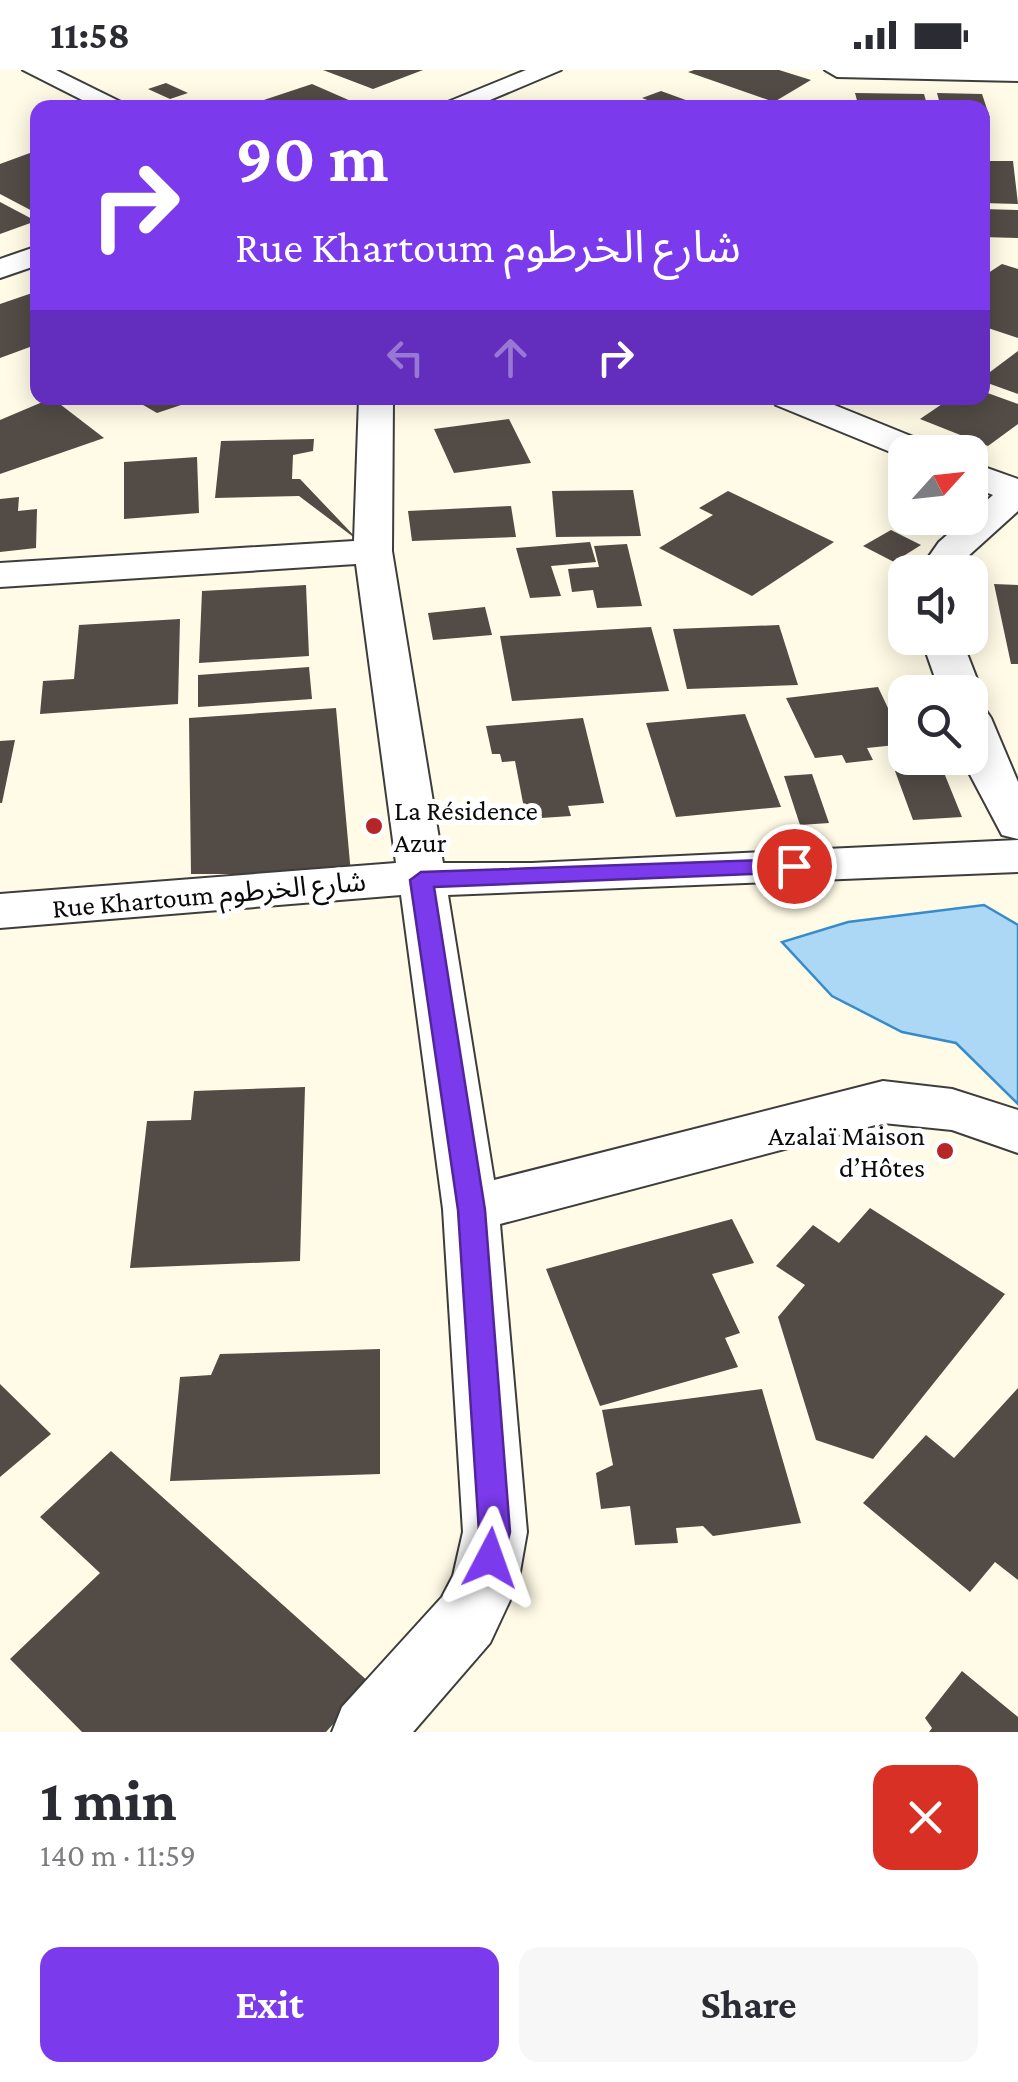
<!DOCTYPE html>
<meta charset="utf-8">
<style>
body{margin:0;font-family:"Crimson Pro","Noto Sans Arabic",serif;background:#f7f7f7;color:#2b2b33;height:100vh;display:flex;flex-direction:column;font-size:38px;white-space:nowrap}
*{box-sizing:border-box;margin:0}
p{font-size:32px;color:#7c7c81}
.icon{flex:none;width:55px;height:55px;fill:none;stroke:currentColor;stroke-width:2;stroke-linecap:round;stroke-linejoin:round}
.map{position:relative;height:1662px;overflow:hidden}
.panel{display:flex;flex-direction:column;background:#fff;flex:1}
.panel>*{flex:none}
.guide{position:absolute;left:30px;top:30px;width:960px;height:305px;border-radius:20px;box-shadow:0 5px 25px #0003;background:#7c3aed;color:#fff;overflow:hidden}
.needle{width:65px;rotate:63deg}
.fabs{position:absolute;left:888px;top:365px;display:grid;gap:20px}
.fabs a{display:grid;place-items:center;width:100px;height:100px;border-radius:20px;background:#fff;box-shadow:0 5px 25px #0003;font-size:50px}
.pin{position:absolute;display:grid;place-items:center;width:85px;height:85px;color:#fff;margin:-42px;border:5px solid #fff;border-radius:50%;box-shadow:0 2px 10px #0007}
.me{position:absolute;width:110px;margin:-55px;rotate:4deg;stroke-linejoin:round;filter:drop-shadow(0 0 8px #0008)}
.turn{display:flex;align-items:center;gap:35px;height:210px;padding:0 40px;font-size:45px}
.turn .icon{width:130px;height:130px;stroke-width:2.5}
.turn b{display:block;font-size:70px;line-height:85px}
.lanes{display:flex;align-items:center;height:95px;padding:0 40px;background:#0003;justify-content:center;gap:50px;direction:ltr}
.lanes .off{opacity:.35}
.round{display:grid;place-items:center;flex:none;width:105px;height:105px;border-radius:20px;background:#f7f7f7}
.headline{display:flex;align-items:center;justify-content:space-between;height:170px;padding:0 40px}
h1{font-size:60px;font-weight:700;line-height:75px}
.primary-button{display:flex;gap:20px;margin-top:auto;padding:20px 40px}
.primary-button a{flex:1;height:115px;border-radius:20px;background:#7c3aed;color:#fff;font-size:40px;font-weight:700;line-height:115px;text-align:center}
.primary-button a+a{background:#f7f7f7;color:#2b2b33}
.status{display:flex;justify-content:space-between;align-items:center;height:70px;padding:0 50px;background:#fff;direction:ltr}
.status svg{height:28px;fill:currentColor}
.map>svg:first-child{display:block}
.water{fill:#acd8f5;stroke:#358bcb;stroke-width:2.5}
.building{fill:#524b46}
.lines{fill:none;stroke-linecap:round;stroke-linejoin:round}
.street-casing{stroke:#3d3d3d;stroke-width:4}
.street{fill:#fff;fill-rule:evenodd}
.route{fill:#7c3aed;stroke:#51269a;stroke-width:2.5}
.poi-dot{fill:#b62528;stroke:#fff;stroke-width:4}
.labels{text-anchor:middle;stroke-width:10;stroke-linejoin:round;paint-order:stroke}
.poi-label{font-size:28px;fill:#0a0a0a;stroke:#fff;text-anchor:start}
.street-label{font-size:28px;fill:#0a0a0a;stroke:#fff}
</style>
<div class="status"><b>11:58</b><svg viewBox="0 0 49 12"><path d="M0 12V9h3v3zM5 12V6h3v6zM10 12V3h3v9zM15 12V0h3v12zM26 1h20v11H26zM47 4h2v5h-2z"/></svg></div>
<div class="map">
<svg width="1018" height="1662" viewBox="0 0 1018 1662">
<rect width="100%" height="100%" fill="#fffbe6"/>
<!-- water -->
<polygon class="water" points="984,835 1018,855 1018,1034 956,973 902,962 832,926 782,872 848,852"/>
<!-- building -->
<g class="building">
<polygon points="323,0 423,0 373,19"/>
<polygon points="694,0 779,0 811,10 774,32 688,2"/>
<polygon points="166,13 188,23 170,29 148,19"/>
<polygon points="312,14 360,35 243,38 243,37"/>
<polygon points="661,21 705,37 705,38 668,38 642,28"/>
<polygon points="855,23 924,24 928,38 859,38"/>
<polygon points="937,23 982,24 990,48 982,48 982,38 941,38"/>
<polygon points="38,80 38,144 0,124 0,94"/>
<polygon points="982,91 1013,91 1018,134 982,133"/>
<polygon points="0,132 36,151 0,164"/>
<polygon points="982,139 1018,140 1018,168 982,167"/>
<polygon points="1002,194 1018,199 1018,268 982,256 982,207"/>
<polygon points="38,221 38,274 0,288 0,234"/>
<polygon points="1018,281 1018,324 982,311 982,308"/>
<polygon points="982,321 1018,334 1018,354 988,376 920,349 951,328 982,328"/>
<polygon points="52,328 104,368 0,404 0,350"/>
<polygon points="131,328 202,328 157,343"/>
<polygon points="509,349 531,393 454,403 434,359"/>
<polygon points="314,369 313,381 293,385 292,409 300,409 360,472 299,426 215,428 221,371"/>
<polygon points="197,387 199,443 124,449 124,392"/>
<polygon points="633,420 641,466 556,467 552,421"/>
<polygon points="728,421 834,472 752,526 659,478 713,445 699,438"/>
<polygon points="19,427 18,441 37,439 36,478 0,482 0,429"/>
<polygon points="511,436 516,467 412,471 408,441"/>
<polygon points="913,448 956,448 940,459"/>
<polygon points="891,460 921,475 894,492 863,476"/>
<polygon points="590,472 596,492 551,496 561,526 530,528 516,478"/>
<polygon points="627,474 642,536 597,538 593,520 572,522 568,499 599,497 594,476"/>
<polygon points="994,514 1018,515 1018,594 1011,594"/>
<polygon points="306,515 309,586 199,593 202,521"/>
<polygon points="485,537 492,565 433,570 428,543"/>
<polygon points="180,549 178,634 40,644 43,611 74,609 79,555"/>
<polygon points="779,555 798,615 687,619 673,559"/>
<polygon points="651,557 669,621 512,631 500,566"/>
<polygon points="309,597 312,629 198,637 198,605"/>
<polygon points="878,617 905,674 867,678 873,690 846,693 842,685 815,688 786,628"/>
<polygon points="336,638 351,804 191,804 189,648"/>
<polygon points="745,644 781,737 676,747 646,653"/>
<polygon points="583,648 604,733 568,736 571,746 541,748 539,737 524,738 515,691 502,692 500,684 492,684 486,656"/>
<polygon points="15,670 2,733 0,733 0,671"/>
<polygon points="920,688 938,688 962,747 913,750 895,701 925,700"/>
<polygon points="812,704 829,753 800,755 784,706"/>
<polygon points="305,1017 300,1191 130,1198 147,1051 191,1050 194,1021"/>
<polygon points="870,1138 1005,1224 873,1389 816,1370 778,1247 805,1215 776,1196 813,1155 839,1173"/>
<polygon points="732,1149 754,1193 712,1204 740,1263 725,1268 738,1297 600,1336 546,1199"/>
<polygon points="380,1279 380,1404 170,1411 180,1307 211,1305 220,1284"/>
<polygon points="0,1314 51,1364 0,1407"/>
<polygon points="1018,1318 1018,1510 995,1492 970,1522 863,1433 926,1365 954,1388"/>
<polygon points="762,1319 801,1453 713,1466 703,1456 676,1458 678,1473 635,1475 630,1436 601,1439 596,1403 613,1395 602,1340"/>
<polygon points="111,1381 370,1613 326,1662 82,1662 10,1589 100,1503 40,1447"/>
<polygon points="962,1601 1018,1647 1018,1662 929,1662 932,1658 925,1648"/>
</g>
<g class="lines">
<defs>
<g id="street">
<polygon points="23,0 56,0 133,38 98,38"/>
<polygon points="526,0 561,0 471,38 433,38"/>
<polygon points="825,0 1018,0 1018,11 837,7"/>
<polygon points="38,176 38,195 0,208 0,189"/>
<polygon points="359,328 393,328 392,481 443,793 532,793 1018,770 1018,802 448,825 494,1110 883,1011 952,1019 1018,1040 1018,1083 952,1060 883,1053 500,1154 527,1462 518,1513 490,1573 413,1662 332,1662 342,1637 442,1527 453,1506 463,1462 443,1139 401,825 0,858 0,824 396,793 356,494 0,517 0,493 354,471"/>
<polygon points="771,328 817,328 933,375 939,382 905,382 905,388 776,335"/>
<polygon points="970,392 1018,409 1018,441 966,488 956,502 918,502 939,472 993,425 970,416"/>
<polygon points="921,568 961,568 982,622 976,631 970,633 970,622 940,622"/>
<polygon points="970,635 985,639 991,648 1018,712 1018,769 1002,765 966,697 963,688 970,688"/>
</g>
</defs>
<!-- street casing -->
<use href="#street" class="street-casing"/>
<!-- street -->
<use href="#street" class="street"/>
</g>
<!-- route -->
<polygon class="route" points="794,789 801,791 801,802 434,817 485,1140 510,1462 501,1498 490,1502 479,1498 474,1488 479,1462 458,1140 410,810 421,802"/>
<!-- markers -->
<g class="poi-dot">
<circle cx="374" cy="756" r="10"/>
<circle cx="945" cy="1081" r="10"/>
</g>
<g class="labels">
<!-- poi labels -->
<g class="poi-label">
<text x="394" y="750">La Résidence<tspan x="394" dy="32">Azur</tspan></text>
<text x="925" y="1075" text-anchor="end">Azalaï Maison<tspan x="925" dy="32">d’Hôtes</tspan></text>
</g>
<!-- street labels -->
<g class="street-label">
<text transform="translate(209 824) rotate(-5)" y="10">Rue Khartoum شارع الخرطوم</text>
</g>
</g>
</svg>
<div class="fabs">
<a><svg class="needle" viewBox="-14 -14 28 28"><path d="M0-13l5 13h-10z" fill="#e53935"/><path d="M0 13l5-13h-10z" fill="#7c7c81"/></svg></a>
<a><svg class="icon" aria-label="sound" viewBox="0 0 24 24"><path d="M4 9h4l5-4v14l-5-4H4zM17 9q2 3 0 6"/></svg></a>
<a><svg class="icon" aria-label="search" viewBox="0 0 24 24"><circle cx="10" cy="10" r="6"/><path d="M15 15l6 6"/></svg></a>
</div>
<div class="pin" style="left:794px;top:796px;background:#d93025"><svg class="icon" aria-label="arrive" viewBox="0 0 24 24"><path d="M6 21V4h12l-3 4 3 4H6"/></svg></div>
<svg class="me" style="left:490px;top:1488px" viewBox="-20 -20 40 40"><path d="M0-17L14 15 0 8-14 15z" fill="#7c3aed" stroke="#fff" stroke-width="4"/></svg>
<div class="guide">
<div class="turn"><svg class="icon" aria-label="right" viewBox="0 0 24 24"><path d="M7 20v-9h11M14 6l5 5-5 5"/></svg><div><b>90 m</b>Rue Khartoum شارع الخرطوم</div></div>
<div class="lanes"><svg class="icon off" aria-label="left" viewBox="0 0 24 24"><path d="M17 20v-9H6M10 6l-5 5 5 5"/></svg><svg class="icon off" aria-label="ahead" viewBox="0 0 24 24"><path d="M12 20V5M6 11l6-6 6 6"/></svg><svg class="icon" aria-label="right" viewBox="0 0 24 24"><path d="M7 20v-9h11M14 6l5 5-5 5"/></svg></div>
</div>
</div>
<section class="panel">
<div class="headline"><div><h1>1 min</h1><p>140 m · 11:59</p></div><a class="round" style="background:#d93025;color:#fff"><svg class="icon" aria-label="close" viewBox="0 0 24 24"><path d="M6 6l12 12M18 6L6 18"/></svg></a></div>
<div class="primary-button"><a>Exit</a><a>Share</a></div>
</section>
